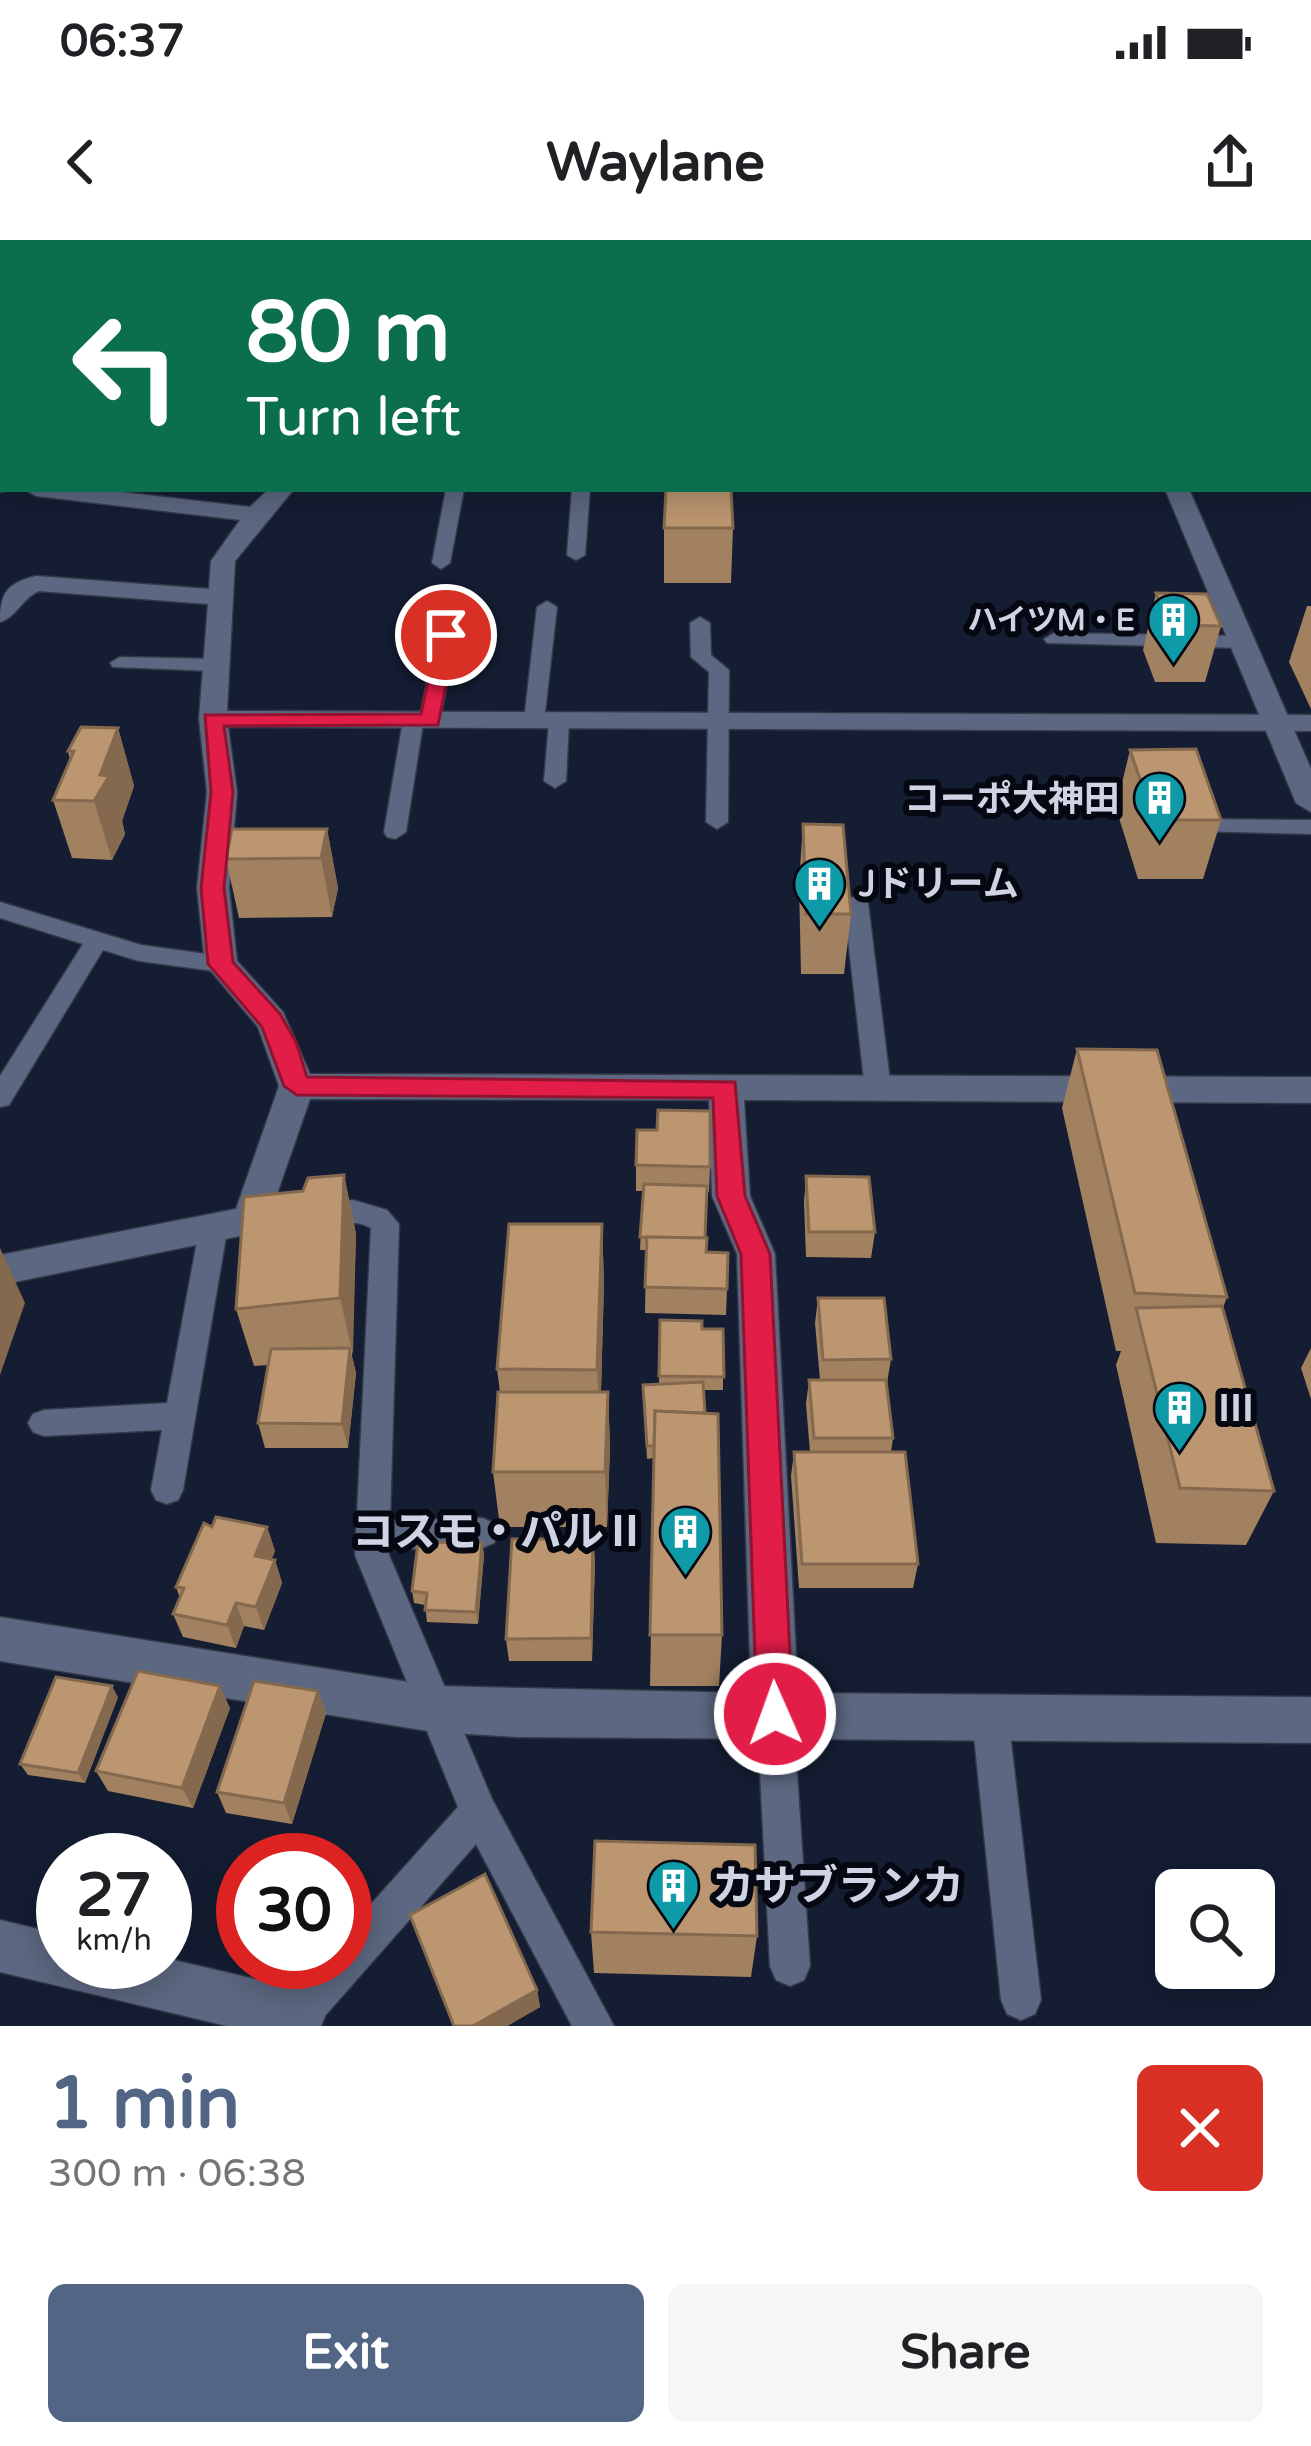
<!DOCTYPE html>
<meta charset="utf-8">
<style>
body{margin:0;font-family:"Varela Round","Noto Sans JP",sans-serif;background:#f6f6f6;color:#202124;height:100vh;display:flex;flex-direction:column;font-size:45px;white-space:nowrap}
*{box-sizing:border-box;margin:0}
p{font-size:39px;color:#757577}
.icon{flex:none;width:66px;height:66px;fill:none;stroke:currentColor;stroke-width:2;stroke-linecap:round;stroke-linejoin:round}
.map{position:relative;height:1786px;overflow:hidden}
.sheet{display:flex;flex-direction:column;background:#fff;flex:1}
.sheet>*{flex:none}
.banner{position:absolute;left:0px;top:0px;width:1311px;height:252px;box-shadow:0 6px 30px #0003;background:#0b6e4f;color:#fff;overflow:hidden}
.tools{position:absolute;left:1155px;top:1629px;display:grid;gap:24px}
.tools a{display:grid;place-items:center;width:120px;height:120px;border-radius:18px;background:#fff;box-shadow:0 6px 30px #0003;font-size:60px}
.speed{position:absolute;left:36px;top:1593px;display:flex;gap:24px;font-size:60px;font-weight:700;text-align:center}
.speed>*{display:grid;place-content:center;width:156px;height:156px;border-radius:50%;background:#fff;box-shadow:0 6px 30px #0003;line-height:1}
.speed small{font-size:30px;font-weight:400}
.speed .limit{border:18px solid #d22;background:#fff;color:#111}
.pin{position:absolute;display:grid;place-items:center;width:102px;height:102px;color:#fff;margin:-51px;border:6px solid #fff;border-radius:50%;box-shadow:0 3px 12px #0007}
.me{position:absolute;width:132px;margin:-66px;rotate:358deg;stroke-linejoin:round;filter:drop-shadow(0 0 9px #0008)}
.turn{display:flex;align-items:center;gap:42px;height:252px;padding:0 48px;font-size:54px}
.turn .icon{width:156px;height:156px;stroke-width:2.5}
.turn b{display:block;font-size:84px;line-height:102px}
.round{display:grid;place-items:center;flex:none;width:126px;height:126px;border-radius:18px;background:#f6f6f6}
.head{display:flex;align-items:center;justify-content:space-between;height:204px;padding:0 48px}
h1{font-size:72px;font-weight:800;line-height:90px;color:#526585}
.primary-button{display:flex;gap:24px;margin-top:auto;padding:24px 48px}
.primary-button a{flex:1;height:138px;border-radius:18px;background:#526585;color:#fff;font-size:48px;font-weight:800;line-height:138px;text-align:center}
.primary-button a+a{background:#f6f6f6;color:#202124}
.status{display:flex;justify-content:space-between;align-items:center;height:84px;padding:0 60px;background:#fff;direction:ltr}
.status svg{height:33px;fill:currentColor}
header{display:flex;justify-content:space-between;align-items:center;height:156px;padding:0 48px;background:#fff;font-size:54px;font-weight:800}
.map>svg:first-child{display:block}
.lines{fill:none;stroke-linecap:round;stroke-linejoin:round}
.service-casing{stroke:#343849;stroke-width:3}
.minor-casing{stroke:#343849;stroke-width:3}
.tertiary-casing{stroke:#343849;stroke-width:3}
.service{fill:#5c6881;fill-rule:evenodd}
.minor{fill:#5c6881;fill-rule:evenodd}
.tertiary{fill:#5c6881;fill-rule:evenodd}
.wall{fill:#a28160}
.shaded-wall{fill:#84694e}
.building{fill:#bc9670;stroke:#84694e;stroke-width:3}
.route{fill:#e11d48;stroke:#92132f;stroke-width:3}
.labels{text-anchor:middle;stroke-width:12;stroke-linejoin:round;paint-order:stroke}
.far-poi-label{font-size:30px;font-weight:bold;fill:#ced4e3;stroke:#050811;text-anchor:end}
.poi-label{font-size:36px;font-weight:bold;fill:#ced4e3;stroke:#050811;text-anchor:start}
.near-poi-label{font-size:42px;font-weight:bold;fill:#ced4e3;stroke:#050811;text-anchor:end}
</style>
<div class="status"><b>06:37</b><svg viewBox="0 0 49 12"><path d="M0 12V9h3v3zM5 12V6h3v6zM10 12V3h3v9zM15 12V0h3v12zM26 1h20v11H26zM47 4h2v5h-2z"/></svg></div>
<header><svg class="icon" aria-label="back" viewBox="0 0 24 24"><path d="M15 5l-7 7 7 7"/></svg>Waylane<svg class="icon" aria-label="share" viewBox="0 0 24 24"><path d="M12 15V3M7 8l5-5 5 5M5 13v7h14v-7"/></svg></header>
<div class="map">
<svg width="1311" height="1786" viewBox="0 0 1311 1786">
<rect width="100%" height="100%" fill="#141d32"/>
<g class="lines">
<defs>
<g id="service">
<polygon points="446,249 464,249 450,323 441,329 432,323"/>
<polygon points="572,249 590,249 585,315 576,320 567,315"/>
<polygon points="547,361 557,367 544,481 534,487 524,481 537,367"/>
<polygon points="700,377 710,383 711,415 729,430 728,582 717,589 706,582 709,432 691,417 690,383"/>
<polygon points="446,390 456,396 440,480 437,484 423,484 406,592 395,599 387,597 384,592 403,481 406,477 420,477 436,396"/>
<polygon points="1054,393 1243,396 1253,402 1243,408 1047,403 1044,399"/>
<polygon points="120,417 215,419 225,425 215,431 113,427 110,423"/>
<polygon points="559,475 569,481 566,541 555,548 544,541 549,481"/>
<polygon points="1201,579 1311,580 1311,594 1193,591 1193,581"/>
<polygon points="856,655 868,663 891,849 878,858 865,849 844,663"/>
<polygon points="0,662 141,705 221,716 233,724 221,732 139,721 103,710 9,865 0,867 0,836 83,704 0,678"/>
<path d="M353 960 387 970 399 984 390 1280 482 1278 494 1283 499 1293 494 1303 482 1308 389 1309V1315L492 1559 614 1786H572L476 1604 316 1786H269L275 1772 319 1722H345V1693L458 1567 355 1315 371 988C350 976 328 989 306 982L302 974 306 966Z"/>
<polygon points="213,980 223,983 227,991 183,1250 178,1260 167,1264 156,1260 151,1250 162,1190 44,1196 33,1192 28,1183 33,1174 44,1170 167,1163 199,991 203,983"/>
<polygon points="775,1457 788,1462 793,1474 810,1726 804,1740 790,1746 776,1740 770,1726 757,1474 762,1462"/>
<polygon points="990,1459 1003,1464 1008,1476 1041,1760 1035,1774 1021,1780 1007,1774 1001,1760 972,1476 977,1464"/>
</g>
<g id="minor">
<polygon points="77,0 95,0 97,3 79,3"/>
<rect x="443" y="0" width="18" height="3"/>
<polygon points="0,238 3,249 11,250 0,252"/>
<path d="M24 249H95L250 267 269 249H294L235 321 227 471 1311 475V491L228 487 237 552 229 648 237 721 283 772 310 834 1311 837V863L744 860 750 956 775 1014 798 1453 1311 1457V1503L518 1497 434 1492 0 1421V1377L434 1446 751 1453 737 1014 712 956 709 860 310 859 264 991 0 1045V1015L236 969 279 846 258 787 205 724 197 648 207 552 199 479 208 364 39 351C22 358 17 377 0 382 0 353 7 343 36 336L209 349 211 321 240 280 36 256Z"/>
<polygon points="0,1680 63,1695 63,1722 165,1722 165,1718 298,1749 317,1757 325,1776 321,1786 227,1786 0,1732"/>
</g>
<g id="tertiary">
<polygon points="1057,0 1075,0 1076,3 1058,3"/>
<rect x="0" y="96" width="3" height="12"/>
<rect x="1308" y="139" width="3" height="12"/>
<polygon points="1165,249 1189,249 1311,529 1311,572 1296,563"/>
</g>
</defs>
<!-- service casing -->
<use href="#service" class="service-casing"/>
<!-- minor casing -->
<use href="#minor" class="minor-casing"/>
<!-- tertiary casing -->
<use href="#tertiary" class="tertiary-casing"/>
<!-- service -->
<use href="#service" class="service"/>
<!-- minor -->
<use href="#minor" class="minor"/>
<!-- tertiary -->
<use href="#tertiary" class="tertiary"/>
</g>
<!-- wall -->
<g class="wall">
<polygon points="0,0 66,0 60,3 3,3 3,6 0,5"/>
<polygon points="557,0 613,0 614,3 557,3"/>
<rect x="723" y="0" width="38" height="3"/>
<polygon points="776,0 823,0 822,3 777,3"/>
<polygon points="1103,0 1144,0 1143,3 1104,3"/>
<polygon points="1159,0 1199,0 1198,3 1161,3"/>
<rect x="0" y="12" width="3" height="68"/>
<rect x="1308" y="52" width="3" height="61"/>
<polygon points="0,130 3,131 3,201 0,200"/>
<polygon points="664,288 733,288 731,343 664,343"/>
<polygon points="1156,353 1221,386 1205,442 1155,442 1143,410"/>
<polygon points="1307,366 1311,366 1311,469 1289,422"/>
<polygon points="118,488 134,546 122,581 125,594 112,620 72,618 53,560 70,520 68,511"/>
<polygon points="1130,510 1221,580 1203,639 1138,639 1116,568"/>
<polygon points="803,584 851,674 844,734 801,734 799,643"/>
<polygon points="327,589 338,648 332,677 239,678 226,619"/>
<polygon points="1077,809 1227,1057 1223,1068 1274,1251 1246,1305 1156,1303 1116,1125 1121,1111 1116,1111 1062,868"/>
<polygon points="636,925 710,927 709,952 707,952 705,998 706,1012 727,1049 726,1075 645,1073 646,1010 640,1010 643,951 636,951"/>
<polygon points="344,935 356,994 352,1116 356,1133 348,1208 265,1208 258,1183 269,1125 254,1126 236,1069 303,951"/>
<polygon points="806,936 875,992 871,1018 806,1017 804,962"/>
<polygon points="602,984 604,1042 601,1152 608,1152 610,1208 607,1287 500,1287 493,1232 500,1152 497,1129"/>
<polygon points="818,1058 891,1119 887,1143 893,1198 891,1212 918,1324 913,1348 799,1348 791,1236 794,1212 810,1212 806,1164 809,1140 820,1140 815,1083"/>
<polygon points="660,1080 702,1089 723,1089 723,1150 703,1150 722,1395 719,1446 650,1446 654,1218 647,1219 643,1145 659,1145"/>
<polygon points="1311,1108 1311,1159 1301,1128"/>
<polygon points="212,1287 267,1287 275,1311 271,1320 275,1320 282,1343 264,1390 244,1386 236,1408 183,1397 173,1374 180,1358 176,1347"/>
<polygon points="593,1299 595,1322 592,1421 509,1421 506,1399"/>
<polygon points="482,1303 484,1315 478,1384 427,1382 425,1365 414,1363 412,1351"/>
<polygon points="318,1451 326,1473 292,1584 226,1573 217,1552"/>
<polygon points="118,1457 85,1543 28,1535 20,1524"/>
<polygon points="230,1468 193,1568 108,1551 96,1531"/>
<polygon points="410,1675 537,1750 540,1767 507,1786 453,1786"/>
<polygon points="591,1692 757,1696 751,1737 594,1733"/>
</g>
<!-- shaded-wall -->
<g class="shaded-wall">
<polygon points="40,0 66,0 60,3 40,3"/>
<polygon points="118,488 134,546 122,581 125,594 112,620 94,561 100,535"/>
<polygon points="327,589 338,648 332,677 321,618"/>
<polygon points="344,935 356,994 353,1115 340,1058"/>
<polygon points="602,984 604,1042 600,1187 597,1130"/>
<polygon points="0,1008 25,1063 0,1135"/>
<polygon points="350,1108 356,1133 348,1208 342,1184"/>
<polygon points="608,1152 610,1208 607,1287 605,1232"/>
<polygon points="267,1287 275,1311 263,1340 255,1316"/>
<polygon points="593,1299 595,1322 592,1421 591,1398"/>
<polygon points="482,1303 484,1315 478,1384 476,1372"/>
<polygon points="275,1320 282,1343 264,1390 256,1367"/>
<polygon points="236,1363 244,1386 236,1408 227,1385"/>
<polygon points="112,1446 118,1457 85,1543 78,1533"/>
<polygon points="220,1446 230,1468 193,1568 182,1548"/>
<polygon points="318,1451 326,1473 292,1584 284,1563"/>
<polygon points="537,1750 540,1767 507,1786 473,1786"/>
</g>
<!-- building -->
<g class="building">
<polygon points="894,0 936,0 937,3 895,3"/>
<polygon points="0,12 3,12 3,34 0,33"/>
<rect x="1308" y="63" width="3" height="19"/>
<polygon points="0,130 3,131 3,151 0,150"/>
<polygon points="666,249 731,249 733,288 664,288"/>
<polygon points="1156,353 1207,354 1221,386 1169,385"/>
<polygon points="81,487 118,488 100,535 109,536 94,561 53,560 74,511 68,511"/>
<polygon points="1196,509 1221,580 1154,580 1130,510"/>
<polygon points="803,584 843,585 851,674 806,674"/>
<polygon points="232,589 327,589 321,618 226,619"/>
<polygon points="1077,809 1157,810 1227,1057 1135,1053"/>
<polygon points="658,870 710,871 710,927 636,925 637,890 657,890"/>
<polygon points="344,935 340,1058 236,1069 244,957 303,951 308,938"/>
<polygon points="806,936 869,937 875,992 809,992"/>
<polygon points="644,944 707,946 705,998 640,997"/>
<polygon points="509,984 602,984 597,1130 497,1129"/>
<polygon points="647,997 707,998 706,1012 728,1013 727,1049 645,1047"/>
<polygon points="818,1058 884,1058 891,1119 823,1120"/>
<polygon points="1222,1066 1274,1251 1180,1248 1136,1068"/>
<polygon points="660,1080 702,1081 702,1089 723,1089 724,1137 659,1136"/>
<polygon points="350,1108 342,1184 258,1183 271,1109"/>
<polygon points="809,1140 886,1140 893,1198 814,1198"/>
<polygon points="703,1142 705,1173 655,1171 654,1206 647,1206 643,1145"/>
<polygon points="498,1152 608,1152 605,1232 493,1232"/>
<polygon points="655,1171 718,1174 722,1395 650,1395"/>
<polygon points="794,1212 905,1212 918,1324 802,1324"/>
<polygon points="216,1277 267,1287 255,1316 275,1320 256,1367 236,1363 227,1385 173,1374 184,1348 176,1347 204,1283 212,1287"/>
<polygon points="512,1299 593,1299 591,1398 506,1399"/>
<polygon points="418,1302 482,1303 476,1372 425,1370 427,1353 412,1351"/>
<polygon points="138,1431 220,1446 182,1548 96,1531"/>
<polygon points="56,1437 112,1446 78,1533 20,1524"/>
<polygon points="254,1441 318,1451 284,1563 217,1552"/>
<polygon points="595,1601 755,1605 757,1696 591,1692"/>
<polygon points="485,1634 537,1750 473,1786 454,1786 410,1675"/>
</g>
<!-- route -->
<polygon class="route" points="439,391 456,395 438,485 224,486 233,552 224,648 233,722 280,774 296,802 307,837 735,842 745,956 770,1014 793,1474 787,1487 775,1492 762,1487 757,1474 741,1014 717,956 713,858 297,855 284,846 262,787 208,724 201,648 211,552 205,475 421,474"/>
<!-- icons -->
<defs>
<symbol id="building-pin" viewBox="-11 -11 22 30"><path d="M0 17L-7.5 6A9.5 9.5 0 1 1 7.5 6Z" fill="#0f9aa8" stroke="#050811"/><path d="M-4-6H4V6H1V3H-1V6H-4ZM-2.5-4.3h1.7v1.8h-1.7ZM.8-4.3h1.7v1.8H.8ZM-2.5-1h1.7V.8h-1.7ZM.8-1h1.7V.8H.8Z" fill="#fff"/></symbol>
</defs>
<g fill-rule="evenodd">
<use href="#building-pin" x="1144" y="350" width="59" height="81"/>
<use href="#building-pin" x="1130" y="528" width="59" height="81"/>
<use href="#building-pin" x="790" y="614" width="59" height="81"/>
<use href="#building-pin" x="1150" y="1138" width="59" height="81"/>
<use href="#building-pin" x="656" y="1262" width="59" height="81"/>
<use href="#building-pin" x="644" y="1616" width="59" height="81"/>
</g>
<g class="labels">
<!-- far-poi labels -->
<g class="far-poi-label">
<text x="1135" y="390">ハイツM・E</text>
</g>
<!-- poi labels -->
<g class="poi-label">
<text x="1120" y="571" text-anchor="end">コーポ大神田</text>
<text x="859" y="656">Jドリーム</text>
<text x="1218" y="1181">Ⅲ</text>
</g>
<!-- near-poi labels -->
<g class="near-poi-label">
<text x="646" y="1306">コスモ・パルⅡ</text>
<text x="712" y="1660" text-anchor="start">カサブランカ</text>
</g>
</g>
</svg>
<div class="tools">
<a><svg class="icon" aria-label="search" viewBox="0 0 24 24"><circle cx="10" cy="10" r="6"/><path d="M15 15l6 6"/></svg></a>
</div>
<div class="speed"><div>27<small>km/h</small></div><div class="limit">30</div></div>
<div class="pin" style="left:446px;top:395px;background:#d93025"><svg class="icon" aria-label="arrive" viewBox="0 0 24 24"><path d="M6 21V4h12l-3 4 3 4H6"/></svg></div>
<svg class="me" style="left:775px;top:1474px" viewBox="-20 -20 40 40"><circle r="17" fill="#e11d48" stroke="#fff" stroke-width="3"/><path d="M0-11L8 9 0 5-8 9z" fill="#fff"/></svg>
<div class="banner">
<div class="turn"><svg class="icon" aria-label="left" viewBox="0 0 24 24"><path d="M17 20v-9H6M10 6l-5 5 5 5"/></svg><div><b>80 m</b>Turn left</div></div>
</div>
</div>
<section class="sheet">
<div class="head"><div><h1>1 min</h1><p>300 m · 06:38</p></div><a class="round" style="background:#d93025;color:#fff"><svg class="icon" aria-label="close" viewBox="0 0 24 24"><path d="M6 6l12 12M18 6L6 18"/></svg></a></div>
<div class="primary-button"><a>Exit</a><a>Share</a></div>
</section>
